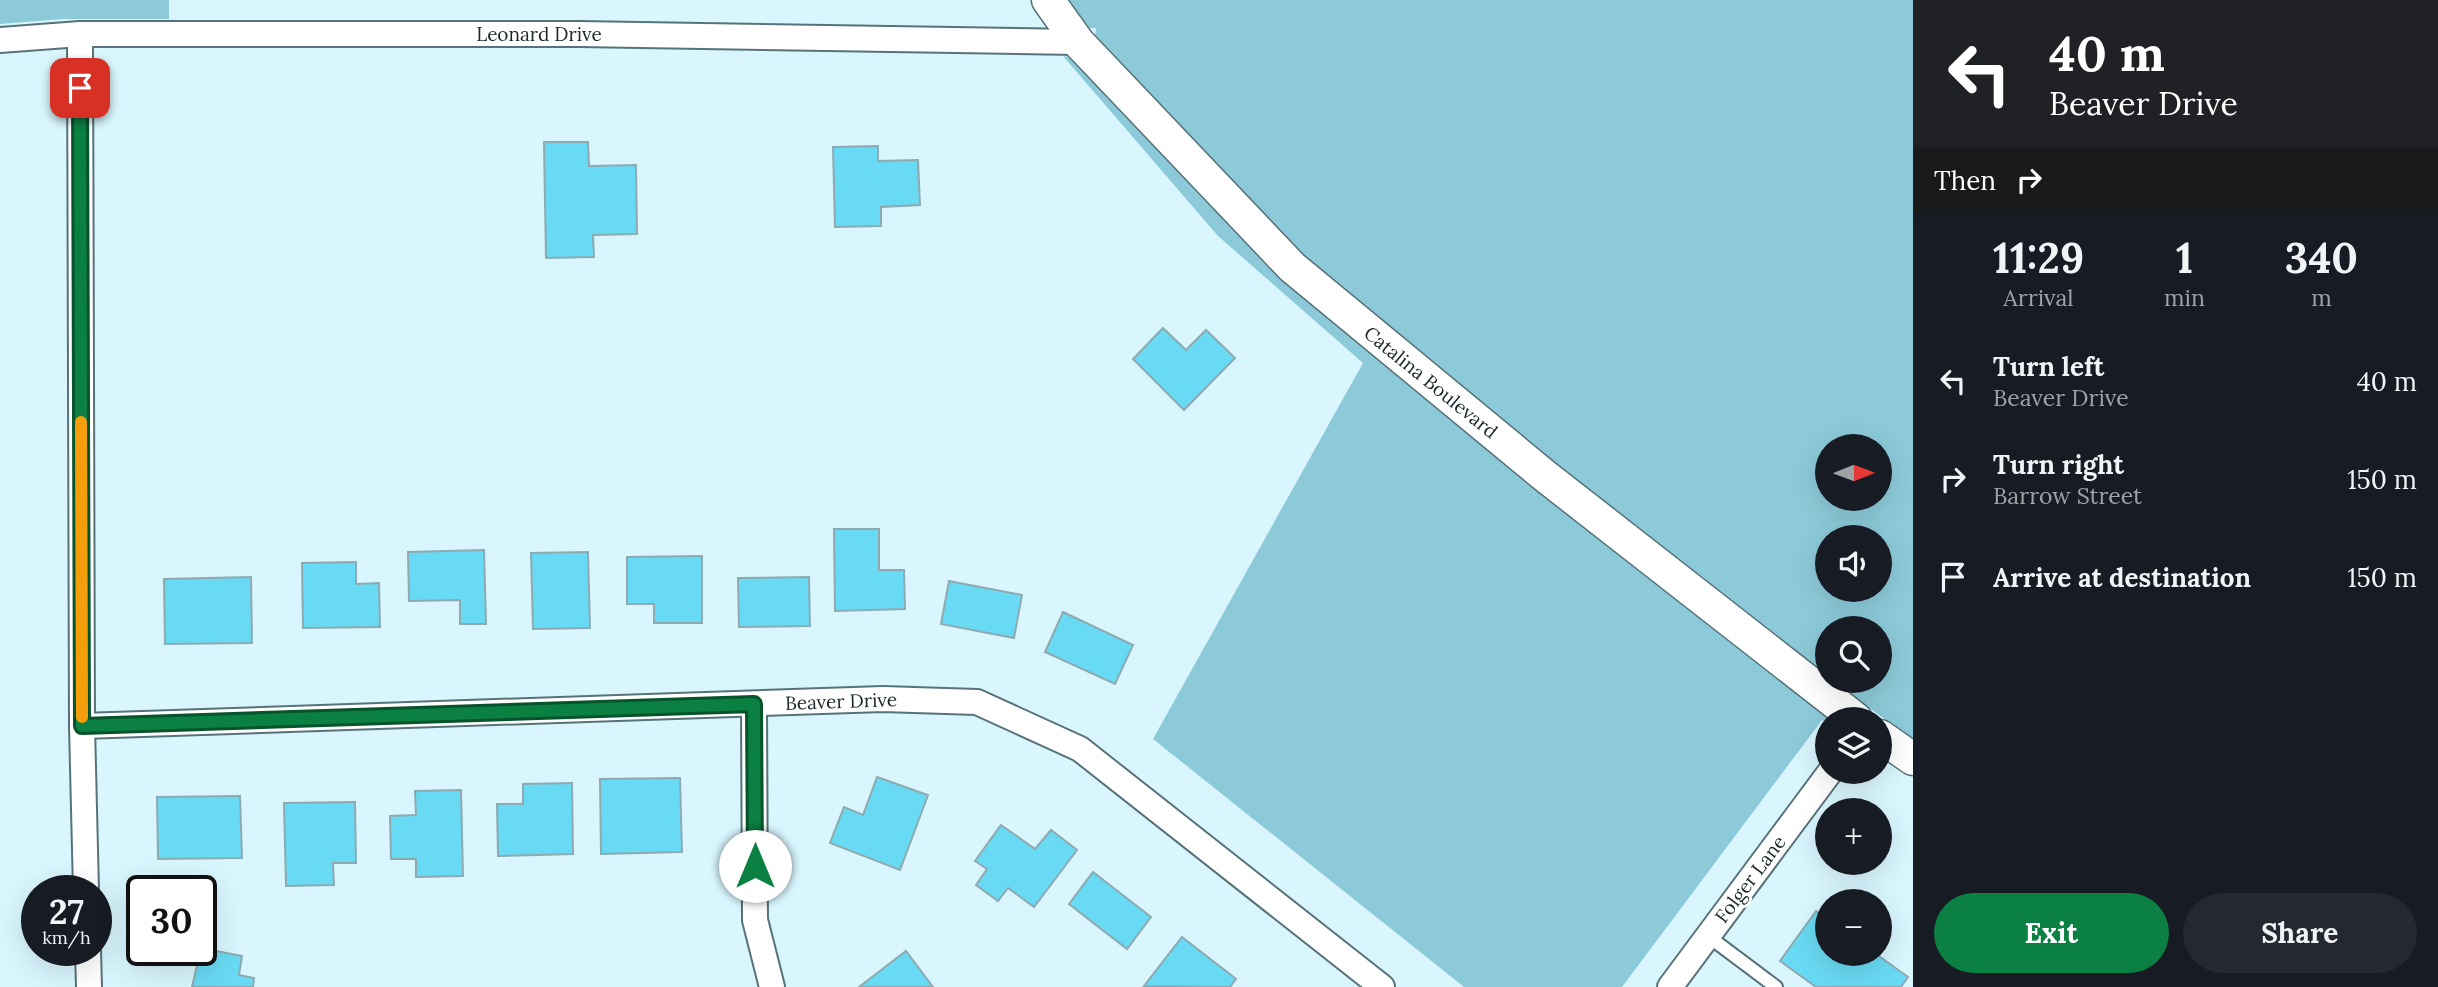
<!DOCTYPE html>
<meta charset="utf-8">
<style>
body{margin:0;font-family:Lora,serif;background:#242831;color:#f1f3f6;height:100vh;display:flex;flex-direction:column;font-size:26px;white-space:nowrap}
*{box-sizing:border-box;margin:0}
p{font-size:23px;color:#9ea1a6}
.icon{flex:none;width:38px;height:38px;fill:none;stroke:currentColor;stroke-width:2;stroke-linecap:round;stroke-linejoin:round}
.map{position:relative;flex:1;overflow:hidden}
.panel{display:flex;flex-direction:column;background:#171b24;width:525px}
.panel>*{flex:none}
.banner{background:#202124;color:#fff;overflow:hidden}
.needle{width:46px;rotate:89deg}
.controls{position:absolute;left:1815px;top:434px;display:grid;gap:14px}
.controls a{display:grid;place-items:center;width:77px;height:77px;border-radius:50%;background:#171b24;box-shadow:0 7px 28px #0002;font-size:35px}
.speed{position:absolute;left:21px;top:875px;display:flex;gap:14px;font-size:35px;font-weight:700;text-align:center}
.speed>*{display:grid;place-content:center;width:91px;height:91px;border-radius:50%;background:#171b24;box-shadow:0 7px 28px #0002;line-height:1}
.speed small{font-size:18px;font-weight:400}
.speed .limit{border:4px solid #111;border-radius:10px;background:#fff;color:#111}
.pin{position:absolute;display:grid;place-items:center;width:60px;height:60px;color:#fff;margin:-30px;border-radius:14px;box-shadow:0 4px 10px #0006}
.me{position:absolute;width:77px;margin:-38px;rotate:0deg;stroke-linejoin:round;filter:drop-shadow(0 0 5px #0008)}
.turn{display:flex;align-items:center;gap:24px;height:147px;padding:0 21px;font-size:32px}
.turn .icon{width:91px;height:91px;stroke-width:2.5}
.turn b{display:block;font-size:49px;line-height:60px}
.then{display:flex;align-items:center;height:66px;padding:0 21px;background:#0003;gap:14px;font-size:26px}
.eta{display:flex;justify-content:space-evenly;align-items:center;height:119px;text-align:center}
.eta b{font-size:42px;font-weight:800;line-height:49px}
.action{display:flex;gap:14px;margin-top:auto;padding:14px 21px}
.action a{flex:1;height:80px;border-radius:42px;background:#0b8043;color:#fff;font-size:28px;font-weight:800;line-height:80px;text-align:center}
.action a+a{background:#242831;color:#f1f3f6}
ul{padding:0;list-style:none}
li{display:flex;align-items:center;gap:21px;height:98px;padding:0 21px}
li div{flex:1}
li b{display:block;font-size:26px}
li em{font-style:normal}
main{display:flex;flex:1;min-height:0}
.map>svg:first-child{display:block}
.green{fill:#8ccad9;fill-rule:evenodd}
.building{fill:#69daf3;stroke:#8eaab1;stroke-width:2}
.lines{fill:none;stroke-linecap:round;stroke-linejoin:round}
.service-casing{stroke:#577278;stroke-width:16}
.minor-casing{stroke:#577278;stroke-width:28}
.tertiary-casing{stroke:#577278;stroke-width:35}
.service{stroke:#fff;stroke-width:12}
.minor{stroke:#fff;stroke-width:24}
.tertiary{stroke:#fff;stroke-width:32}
.route-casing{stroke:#07532c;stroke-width:18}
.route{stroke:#0b8043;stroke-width:12}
.slow{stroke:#f59e0b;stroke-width:12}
.labels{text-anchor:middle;stroke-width:6;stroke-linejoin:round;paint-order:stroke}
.street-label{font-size:19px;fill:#1d282b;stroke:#fff}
</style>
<main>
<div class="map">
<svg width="1913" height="987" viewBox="0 0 1913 987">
<rect width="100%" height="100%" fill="#d9f6fe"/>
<!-- green -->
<g class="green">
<polygon points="0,0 169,0 169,19 63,19 0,24"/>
<path d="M1067 0H1913V740L1833 681H1880V628H1827V676L1557 464 1304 257 1095 37 1096 28H1088ZM1827 446H1880V499H1827ZM1827 537H1880V590H1827Z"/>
<polygon points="1063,56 1070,57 1280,278 1534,487 1830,719 1827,723 1822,720 1622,987 1464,987 1153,739 1363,363 1218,236"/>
</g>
<!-- building -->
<g class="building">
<polygon points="544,142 588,142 589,166 636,165 637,234 593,235 594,257 546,258"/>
<polygon points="878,146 878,161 918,160 920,205 881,207 881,226 835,227 833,147"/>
<polygon points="1163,328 1186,350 1206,330 1235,358 1184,410 1133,359"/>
<polygon points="834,529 879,529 879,570 904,570 905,609 835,611"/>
<polygon points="484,550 486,624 460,624 460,600 409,601 408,552"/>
<polygon points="588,552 590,628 533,629 531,553"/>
<polygon points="702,556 702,623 654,623 654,604 627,604 627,557"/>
<polygon points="356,562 356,584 379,583 380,627 303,628 302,563"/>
<polygon points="251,577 252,643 165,644 164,579"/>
<polygon points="809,577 810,626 739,627 738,578"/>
<polygon points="949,581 1022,595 1014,638 941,624"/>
<polygon points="1063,612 1133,645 1115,684 1045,652"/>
<polygon points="877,777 928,795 900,870 830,843 844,807 863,815"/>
<polygon points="680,778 682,852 601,854 600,779"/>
<polygon points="572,783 573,854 498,856 497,804 523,804 523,784"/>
<polygon points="461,790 463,876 416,877 416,859 391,859 390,816 416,815 415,791"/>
<polygon points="240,796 242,858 158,859 157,797"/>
<polygon points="355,802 356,863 333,863 334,885 286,886 284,803"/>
<polygon points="1001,825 1035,849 1051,830 1077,850 1034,907 1008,888 998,901 976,885 987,869 975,861"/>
<polygon points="1093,872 1151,917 1127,949 1069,904"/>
<polygon points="1816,911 1827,918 1827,954 1876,954 1908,977 1901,987 1816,987 1780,961"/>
<polygon points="1182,937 1236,979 1230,987 1144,986"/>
<polygon points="201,948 242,956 239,975 254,978 253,987 192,987"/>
<polygon points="906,951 933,987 859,987"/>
</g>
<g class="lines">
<defs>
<polyline id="service" points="1708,936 1776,987"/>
<g id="minor">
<polyline points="80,34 82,726 86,891"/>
<polyline points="0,40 80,34 579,34 1078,42"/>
<polyline points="754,704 755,920 772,987"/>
<polyline points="82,726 883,699 977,702 1080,749 1382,987"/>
<polyline points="88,950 89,987"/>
<polyline points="1670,987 1830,772"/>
</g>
<g id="tertiary">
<polyline points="1048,0 1078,42 1292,267 1545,476 1856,719"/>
<polyline points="1880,736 1913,759"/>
</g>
</defs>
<!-- service casing -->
<use href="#service" class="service-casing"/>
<!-- minor casing -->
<use href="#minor" class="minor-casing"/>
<!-- tertiary casing -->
<use href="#tertiary" class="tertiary-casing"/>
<!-- service -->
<use href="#service" class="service"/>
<!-- minor -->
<use href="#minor" class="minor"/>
<!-- tertiary -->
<use href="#tertiary" class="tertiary"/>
</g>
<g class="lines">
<defs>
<polyline id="route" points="80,88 82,726 754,704 755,866"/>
</defs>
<!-- route casing -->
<use href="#route" class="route-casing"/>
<!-- route -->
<use href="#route" class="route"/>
<!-- slow -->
<polyline class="slow" points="81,422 82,717"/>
</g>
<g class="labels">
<!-- street labels -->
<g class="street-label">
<text x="539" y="41">Leonard Drive</text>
<text transform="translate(1431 382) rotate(39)" y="7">Catalina Boulevard</text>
<text transform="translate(841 701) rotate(-2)" y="7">Beaver Drive</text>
<text transform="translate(1750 879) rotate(-53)" y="7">Folger Lane</text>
</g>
</g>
</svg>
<div class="controls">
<a><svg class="needle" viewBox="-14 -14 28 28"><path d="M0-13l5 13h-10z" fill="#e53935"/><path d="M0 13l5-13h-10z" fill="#9ea1a6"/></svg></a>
<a><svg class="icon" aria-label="sound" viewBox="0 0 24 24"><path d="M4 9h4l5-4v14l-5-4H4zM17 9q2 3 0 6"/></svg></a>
<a><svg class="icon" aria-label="search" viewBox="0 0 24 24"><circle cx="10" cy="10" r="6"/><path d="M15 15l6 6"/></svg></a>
<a><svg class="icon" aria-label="layers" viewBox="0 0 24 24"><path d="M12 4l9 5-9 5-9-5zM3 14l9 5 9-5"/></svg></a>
<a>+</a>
<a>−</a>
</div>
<div class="speed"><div>27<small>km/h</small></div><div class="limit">30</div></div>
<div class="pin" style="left:80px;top:88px;background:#d93025"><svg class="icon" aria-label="arrive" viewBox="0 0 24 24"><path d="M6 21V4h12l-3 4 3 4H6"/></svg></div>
<svg class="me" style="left:755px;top:866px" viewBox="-20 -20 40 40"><circle r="19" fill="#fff"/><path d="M0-13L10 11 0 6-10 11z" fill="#0b8043"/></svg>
</div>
<section class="panel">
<div class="banner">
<div class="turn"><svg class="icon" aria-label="left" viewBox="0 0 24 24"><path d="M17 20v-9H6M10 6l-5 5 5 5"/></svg><div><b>40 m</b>Beaver Drive</div></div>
<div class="then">Then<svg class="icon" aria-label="right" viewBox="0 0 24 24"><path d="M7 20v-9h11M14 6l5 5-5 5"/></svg></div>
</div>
<div class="eta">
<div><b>11:29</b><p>Arrival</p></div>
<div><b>1</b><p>min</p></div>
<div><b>340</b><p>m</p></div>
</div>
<ul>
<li><svg class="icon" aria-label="left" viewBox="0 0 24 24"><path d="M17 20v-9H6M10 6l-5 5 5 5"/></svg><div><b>Turn left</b><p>Beaver Drive</p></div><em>40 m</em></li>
<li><svg class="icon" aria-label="right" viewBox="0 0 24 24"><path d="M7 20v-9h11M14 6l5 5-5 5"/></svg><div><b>Turn right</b><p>Barrow Street</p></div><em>150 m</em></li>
<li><svg class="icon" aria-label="arrive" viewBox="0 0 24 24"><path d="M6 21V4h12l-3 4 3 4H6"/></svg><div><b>Arrive at destination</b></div><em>150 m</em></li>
</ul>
<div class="action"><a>Exit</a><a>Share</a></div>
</section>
</main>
